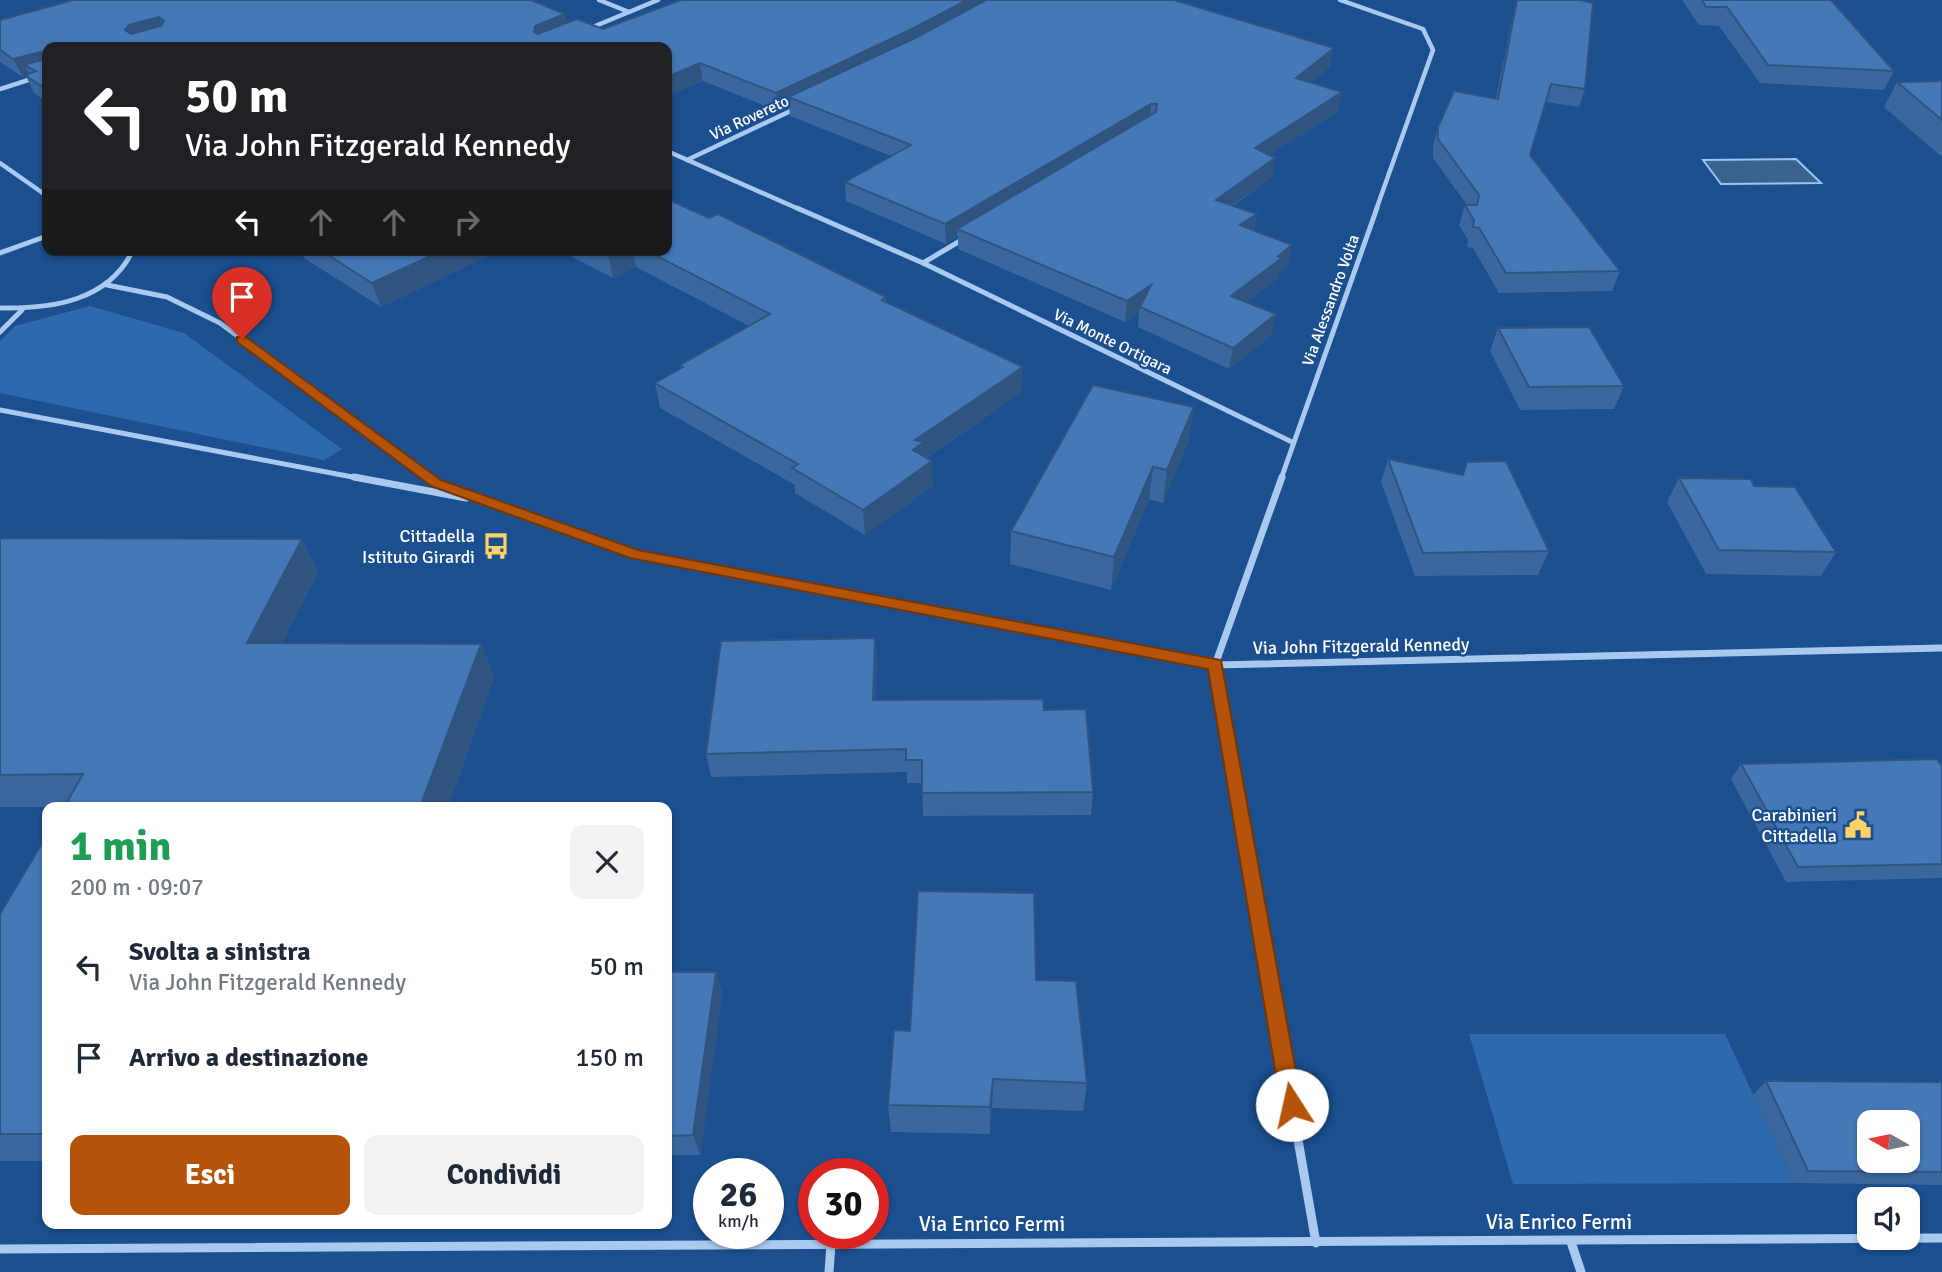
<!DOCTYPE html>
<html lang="it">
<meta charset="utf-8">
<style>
body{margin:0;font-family:Signika,sans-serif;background:#f2f2f3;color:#1f2937;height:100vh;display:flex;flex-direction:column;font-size:26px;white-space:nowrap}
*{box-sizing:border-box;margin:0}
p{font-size:23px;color:#747a83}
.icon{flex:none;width:38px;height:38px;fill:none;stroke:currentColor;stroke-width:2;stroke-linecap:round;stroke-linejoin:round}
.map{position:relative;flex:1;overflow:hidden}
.drawer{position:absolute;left:42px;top:802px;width:630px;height:427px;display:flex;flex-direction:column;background:#fff;border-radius:14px;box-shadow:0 2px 5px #0004}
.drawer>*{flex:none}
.guide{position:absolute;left:42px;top:42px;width:630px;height:214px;border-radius:14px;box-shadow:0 2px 5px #0004;background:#202124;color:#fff;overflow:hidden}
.needle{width:46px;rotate:279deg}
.fabs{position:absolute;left:1857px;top:1110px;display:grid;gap:14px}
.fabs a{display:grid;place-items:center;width:63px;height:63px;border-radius:14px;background:#fff;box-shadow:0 2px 5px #0004;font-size:35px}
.speed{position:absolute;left:693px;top:1158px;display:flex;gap:14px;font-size:35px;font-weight:700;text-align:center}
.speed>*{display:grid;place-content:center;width:91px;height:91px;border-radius:50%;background:#fff;box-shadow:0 2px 5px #0004;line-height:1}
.speed small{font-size:18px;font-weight:400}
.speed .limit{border:10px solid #d22;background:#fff;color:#111}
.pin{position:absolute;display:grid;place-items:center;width:60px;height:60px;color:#fff;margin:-72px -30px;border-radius:50% 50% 50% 0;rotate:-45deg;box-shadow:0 0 7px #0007}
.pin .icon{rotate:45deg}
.me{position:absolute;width:77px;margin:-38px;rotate:350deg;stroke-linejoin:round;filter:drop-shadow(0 0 5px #0008)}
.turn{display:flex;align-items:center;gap:24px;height:147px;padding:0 28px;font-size:32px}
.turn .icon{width:91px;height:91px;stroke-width:2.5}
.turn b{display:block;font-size:49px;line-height:60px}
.lanes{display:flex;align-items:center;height:66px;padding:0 28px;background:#0003;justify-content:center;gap:35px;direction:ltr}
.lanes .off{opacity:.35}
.round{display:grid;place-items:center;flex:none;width:74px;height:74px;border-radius:14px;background:#f2f2f3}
.overview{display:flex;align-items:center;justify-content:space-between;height:119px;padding:0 28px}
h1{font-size:42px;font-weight:800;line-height:52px;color:#1e9e55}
.button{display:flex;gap:14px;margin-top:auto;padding:14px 28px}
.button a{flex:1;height:80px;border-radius:14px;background:#b45309;color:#fff;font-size:28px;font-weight:800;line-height:80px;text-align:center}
.button a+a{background:#f2f2f3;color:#1f2937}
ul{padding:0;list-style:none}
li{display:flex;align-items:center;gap:21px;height:91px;padding:0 28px}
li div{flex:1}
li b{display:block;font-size:26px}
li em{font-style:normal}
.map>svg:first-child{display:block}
.green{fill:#2e69ad}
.water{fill:#3c6290;stroke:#9cc4f0;stroke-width:2}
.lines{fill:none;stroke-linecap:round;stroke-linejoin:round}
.street-far3{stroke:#a9c9ee;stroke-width:4.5}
.street-far2{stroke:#a9c9ee;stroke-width:5}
.street-far1{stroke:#a9c9ee;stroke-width:7}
.street{stroke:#a9c9ee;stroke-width:9}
.wall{fill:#3a679d}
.shaded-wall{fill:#305480}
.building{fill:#4478b7;stroke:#305480;stroke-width:2;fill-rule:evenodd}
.route{fill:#b45309;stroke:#753606;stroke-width:2}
.labels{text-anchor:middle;stroke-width:5;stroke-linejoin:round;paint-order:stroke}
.far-street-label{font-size:16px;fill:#fff;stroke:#1b4f8f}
.poi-label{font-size:18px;fill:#fff;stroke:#1b4f8f;text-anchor:end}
.street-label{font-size:18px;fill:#fff;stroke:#1b4f8f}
.near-street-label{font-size:21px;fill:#fff;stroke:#1b4f8f}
</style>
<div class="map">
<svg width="1942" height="1272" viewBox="0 0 1942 1272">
<rect width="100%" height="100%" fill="#1b4f8f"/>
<!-- green -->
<g class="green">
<polygon points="90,306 184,333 342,449 324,460 0,393 0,341 15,326"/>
<polygon points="1469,1034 1725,1034 1794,1183 1513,1184"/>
</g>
<!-- water -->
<polygon class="water" points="1796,159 1821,183 1721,184 1703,160"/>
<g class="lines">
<!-- street-far3 -->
<g class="street-far3">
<polyline points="599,0 629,12"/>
<polyline points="1340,0 1423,29 1433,50 1376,210"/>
<polyline points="588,29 658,0"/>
<polyline points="0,89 47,74"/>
<polyline points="667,151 801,210"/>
<polyline points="687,160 797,108"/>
<polyline points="0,163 47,196"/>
</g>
<!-- street-far2 -->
<g class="street-far2">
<polyline points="797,208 923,263 1292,442"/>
<polyline points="0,253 47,236"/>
<polyline points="923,263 965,238"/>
<polyline points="107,285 167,297 220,323 430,479"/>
<path d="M0 308C52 309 109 301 133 250"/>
<polyline points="0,332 22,310"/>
<polyline points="0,410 363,479"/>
<polyline points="1281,479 1377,208"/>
</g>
<!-- street-far1 -->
<g class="street-far1">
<polyline points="354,477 466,498"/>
<polyline points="428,477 436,483 635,554 1215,665 1942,648"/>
<polyline points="1243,826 1215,665 1282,477"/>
</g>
<!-- street -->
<g class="street">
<polyline points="1243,824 1316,1243"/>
<polyline points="1571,1242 1581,1272"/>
<polyline points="0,1249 1942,1238"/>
<polyline points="829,1272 831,1244"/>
</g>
</g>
<!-- wall -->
<g class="wall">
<polygon points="73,0 565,14 567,23 603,29 1330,67 1311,82 1338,111 1270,155 1272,177 1233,206 1257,214 1254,231 1288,266 1279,272 1278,278 1246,302 1272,335 1229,369 1138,327 1139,312 1125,322 958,249 958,236 946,244 846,201 845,182 891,156 790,116 789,106 778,111 703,81 47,47 47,102 34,93 26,76 23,77 0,62 0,20"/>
<polygon points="1516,0 1580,0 1585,89 1579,107 1546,102 1530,155 1620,271 1612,291 1499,293 1473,248 1467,247 1468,240 1459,225 1465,205 1467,205 1433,158 1433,146 1438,127 1496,98"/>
<polygon points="1682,0 1831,0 1894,71 1884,90 1760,83 1719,26 1699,25"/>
<polygon points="1942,81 1942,157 1884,107 1897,82"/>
<polygon points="301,250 501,250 381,307 304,258"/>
<polygon points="559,250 667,250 886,297 886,302 1022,392 926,458 933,486 865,535 795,493 795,485 660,408 655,383 680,368 680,365 749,326 636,267 613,278"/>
<polygon points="1498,328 1624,386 1614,409 1520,410 1490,351"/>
<polygon points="1189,439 1163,503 1149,499 1111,590 1010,564 1011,531"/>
<polygon points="1388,459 1549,551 1538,575 1415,576 1381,482"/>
<polygon points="1679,478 1836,552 1821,576 1706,574 1667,502"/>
<polygon points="0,538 302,539 318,572 282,643 481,644 494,677 448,807 0,807"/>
<polygon points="875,638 877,661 875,700 1044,710 1093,792 1091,815 923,816 922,783 907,783 907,772 711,777 706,754"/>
<polygon points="1741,764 1942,766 1942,878 1786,882 1731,779"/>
<polygon points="47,835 47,1161 0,1161 0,914"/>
<polygon points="667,972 716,972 722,993 700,1155 667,1155"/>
<polygon points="1036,980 1087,1083 1083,1111 992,1108 990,1134 891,1132 888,1105 910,1031"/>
<polygon points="1766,1081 1942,1082 1942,1185 1794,1183 1753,1095"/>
</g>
<!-- shaded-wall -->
<g class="shaded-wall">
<polygon points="967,0 999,0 788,97 789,106 778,111 776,93"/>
<polygon points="565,14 568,31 539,44 534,32 535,26"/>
<polygon points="159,17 166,34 137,42 125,30 129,25"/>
<polygon points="1334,48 1330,67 1293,96 1296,78"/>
<polygon points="41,52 47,65 36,71 24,65 30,75 23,77 13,59"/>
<polygon points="700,63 703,81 667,97 667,77"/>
<polygon points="1342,92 1338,111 1252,167 1255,148"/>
<polygon points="1151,104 1150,123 957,229 957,236 946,244 945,224"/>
<polygon points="1275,158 1272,177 1213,219 1216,200"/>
<polygon points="1257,214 1253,234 1240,225"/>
<polygon points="1292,245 1288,266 1279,272 1278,278 1228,317 1231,296 1278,256"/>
<polygon points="443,250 501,250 381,307 372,283"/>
<polygon points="617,250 632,250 636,267 613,278 608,255"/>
<polygon points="1151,285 1140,307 1139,312 1125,322 1127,301"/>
<polygon points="1276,314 1272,335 1229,369 1233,348"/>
<polygon points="1023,367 1022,392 925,458 932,461 933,486 865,535 863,510 913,450 915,440"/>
<polygon points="1194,407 1189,439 1163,503 1167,470"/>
<polygon points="1153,467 1149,499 1111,590 1114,557"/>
<polygon points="302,539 318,572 266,676 247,643"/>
<polygon points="875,638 877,661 875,723 873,700"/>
<polygon points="481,644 494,677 448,807 420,807"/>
<polygon points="716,972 722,993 700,1155 693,1135"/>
<polygon points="993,1079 992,1108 990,1134 990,1107"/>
</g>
<!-- building -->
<g class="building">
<path d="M73 0H531L565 14 535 26 534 32 538 34 577 19 603 29 681 0H967L910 30 776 93 700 63 667 77V47H47V90L25 75 36 71 24 65 41 60V52L13 59 0 50V20ZM159 17 164 21 161 26 131 34 125 30 129 25Z"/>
<polygon points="986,0 1174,0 1334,48 1296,78 1342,92 1255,148 1275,158 1216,200 1257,214 1240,225 1292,245 1278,256 1282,258 1231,296 1276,314 1233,348 1140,307 1151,285 1127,301 957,229 1156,112 1157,104 1151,104 945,224 845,182 911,145 788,97 915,38"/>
<polygon points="1517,0 1580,0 1593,3 1585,89 1551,84 1530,155 1620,271 1506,273 1479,228 1473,227 1474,220 1465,205 1477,205 1479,195 1438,139 1438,127 1454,91 1498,99"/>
<polygon points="1702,0 1831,0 1894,71 1768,65 1727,7 1706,7"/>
<polygon points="1942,81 1942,120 1897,82"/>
<polygon points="667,199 709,218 718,214 886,297 882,300 1023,367 915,440 924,442 913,450 932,461 863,510 792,468 798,464 655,383 683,367 680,365 770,314 645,250 667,250"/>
<polygon points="320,250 443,250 372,283"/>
<polygon points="600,250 617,250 608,255"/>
<polygon points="1589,327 1624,386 1529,387 1498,328"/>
<polygon points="1093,385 1194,407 1167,470 1153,467 1114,557 1011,531"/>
<polygon points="1388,459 1463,475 1467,462 1506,461 1549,551 1423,553"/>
<polygon points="1679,478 1751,479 1754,486 1795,487 1836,552 1719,550"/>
<polygon points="0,538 302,539 247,643 481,644 420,807 64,807 83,774 0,775"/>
<polygon points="875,638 873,700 1043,699 1044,710 1086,709 1093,792 922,793 922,760 906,760 906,749 706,754 721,641"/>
<polygon points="1937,759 1942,766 1942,864 1798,867 1741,764"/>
<polygon points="47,835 47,1134 0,1134 0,914"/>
<polygon points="918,891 1034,893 1036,980 1076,981 1087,1083 993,1079 990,1107 888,1105 894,1030 910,1031"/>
<polygon points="667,972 716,972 693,1135 667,1136"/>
<path d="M1766 1081 1942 1082V1172L1808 1171ZM1869 1122H1908V1160H1869Z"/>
</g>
<!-- route -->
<polygon class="route" points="237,337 246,337 441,480 638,550 1221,660 1302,1105 1299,1112 1292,1115 1284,1112 1281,1105 1208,669 630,558 431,486 237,342"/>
<!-- icons -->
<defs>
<symbol id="bus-bare" viewBox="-9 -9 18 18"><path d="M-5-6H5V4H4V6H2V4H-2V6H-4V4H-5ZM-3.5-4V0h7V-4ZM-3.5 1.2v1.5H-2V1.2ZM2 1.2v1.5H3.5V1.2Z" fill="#ffd166" stroke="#1b4f8f" stroke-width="2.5" paint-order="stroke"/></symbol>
<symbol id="civic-bare" viewBox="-9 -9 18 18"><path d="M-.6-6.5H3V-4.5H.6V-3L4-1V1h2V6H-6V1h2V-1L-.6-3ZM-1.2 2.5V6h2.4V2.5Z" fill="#ffd166" stroke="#1b4f8f" stroke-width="2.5" paint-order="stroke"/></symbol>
</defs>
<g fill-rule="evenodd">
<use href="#bus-bare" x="477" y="527" width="38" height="38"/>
<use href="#civic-bare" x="1839" y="806" width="38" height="38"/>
</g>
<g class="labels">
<!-- far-street labels -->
<g class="far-street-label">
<text transform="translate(749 117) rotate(-25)" y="6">Via Rovereto</text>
<text transform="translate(1330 300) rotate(-70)" y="6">Via Alessandro Volta</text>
<text transform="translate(1113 341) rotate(26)" y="6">Via Monte Ortigara</text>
</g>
<!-- poi labels -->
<g class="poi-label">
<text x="475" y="542">Cittadella<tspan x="475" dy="21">Istituto Girardi</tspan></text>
<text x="1837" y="821">Carabinieri<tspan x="1837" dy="21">Cittadella</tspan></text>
</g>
<!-- street labels -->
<g class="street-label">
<text transform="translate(1361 646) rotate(-1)" y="6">Via John Fitzgerald Kennedy</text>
</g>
<!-- near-street labels -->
<g class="near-street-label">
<text x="1559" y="1229">Via Enrico Fermi</text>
<text x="992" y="1231">Via Enrico Fermi</text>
</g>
</g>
</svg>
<div class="fabs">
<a><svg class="needle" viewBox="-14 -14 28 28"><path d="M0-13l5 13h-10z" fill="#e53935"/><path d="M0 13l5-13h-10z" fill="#747a83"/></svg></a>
<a><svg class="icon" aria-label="sound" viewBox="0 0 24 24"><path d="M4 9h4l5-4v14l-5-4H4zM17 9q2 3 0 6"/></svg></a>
</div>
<div class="speed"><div>26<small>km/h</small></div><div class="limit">30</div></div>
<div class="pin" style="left:242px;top:339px;background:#d93025"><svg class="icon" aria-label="arrive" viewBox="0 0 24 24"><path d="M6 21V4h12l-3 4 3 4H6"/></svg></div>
<svg class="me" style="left:1292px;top:1105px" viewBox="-20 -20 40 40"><circle r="19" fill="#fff"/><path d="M0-13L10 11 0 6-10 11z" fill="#b45309"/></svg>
<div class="guide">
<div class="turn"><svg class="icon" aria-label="left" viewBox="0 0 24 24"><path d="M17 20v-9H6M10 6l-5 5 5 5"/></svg><div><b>50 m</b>Via John Fitzgerald Kennedy</div></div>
<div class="lanes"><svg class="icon" aria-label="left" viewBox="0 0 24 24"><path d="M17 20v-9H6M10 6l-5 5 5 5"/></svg><svg class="icon off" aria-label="ahead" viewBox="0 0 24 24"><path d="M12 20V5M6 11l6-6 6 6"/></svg><svg class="icon off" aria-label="ahead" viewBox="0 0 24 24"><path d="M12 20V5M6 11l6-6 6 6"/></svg><svg class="icon off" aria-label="right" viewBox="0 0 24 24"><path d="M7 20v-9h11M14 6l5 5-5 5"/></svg></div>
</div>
<section class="drawer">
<div class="overview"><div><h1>1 min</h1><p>200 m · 09:07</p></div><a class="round"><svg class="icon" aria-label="close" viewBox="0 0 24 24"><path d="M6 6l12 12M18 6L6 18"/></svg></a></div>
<ul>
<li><svg class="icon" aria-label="left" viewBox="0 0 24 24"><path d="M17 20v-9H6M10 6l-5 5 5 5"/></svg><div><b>Svolta a sinistra</b><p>Via John Fitzgerald Kennedy</p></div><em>50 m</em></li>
<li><svg class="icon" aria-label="arrive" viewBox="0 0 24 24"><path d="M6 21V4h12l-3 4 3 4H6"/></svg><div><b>Arrivo a destinazione</b></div><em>150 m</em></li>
</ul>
<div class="button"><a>Esci</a><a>Condividi</a></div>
</section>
</div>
